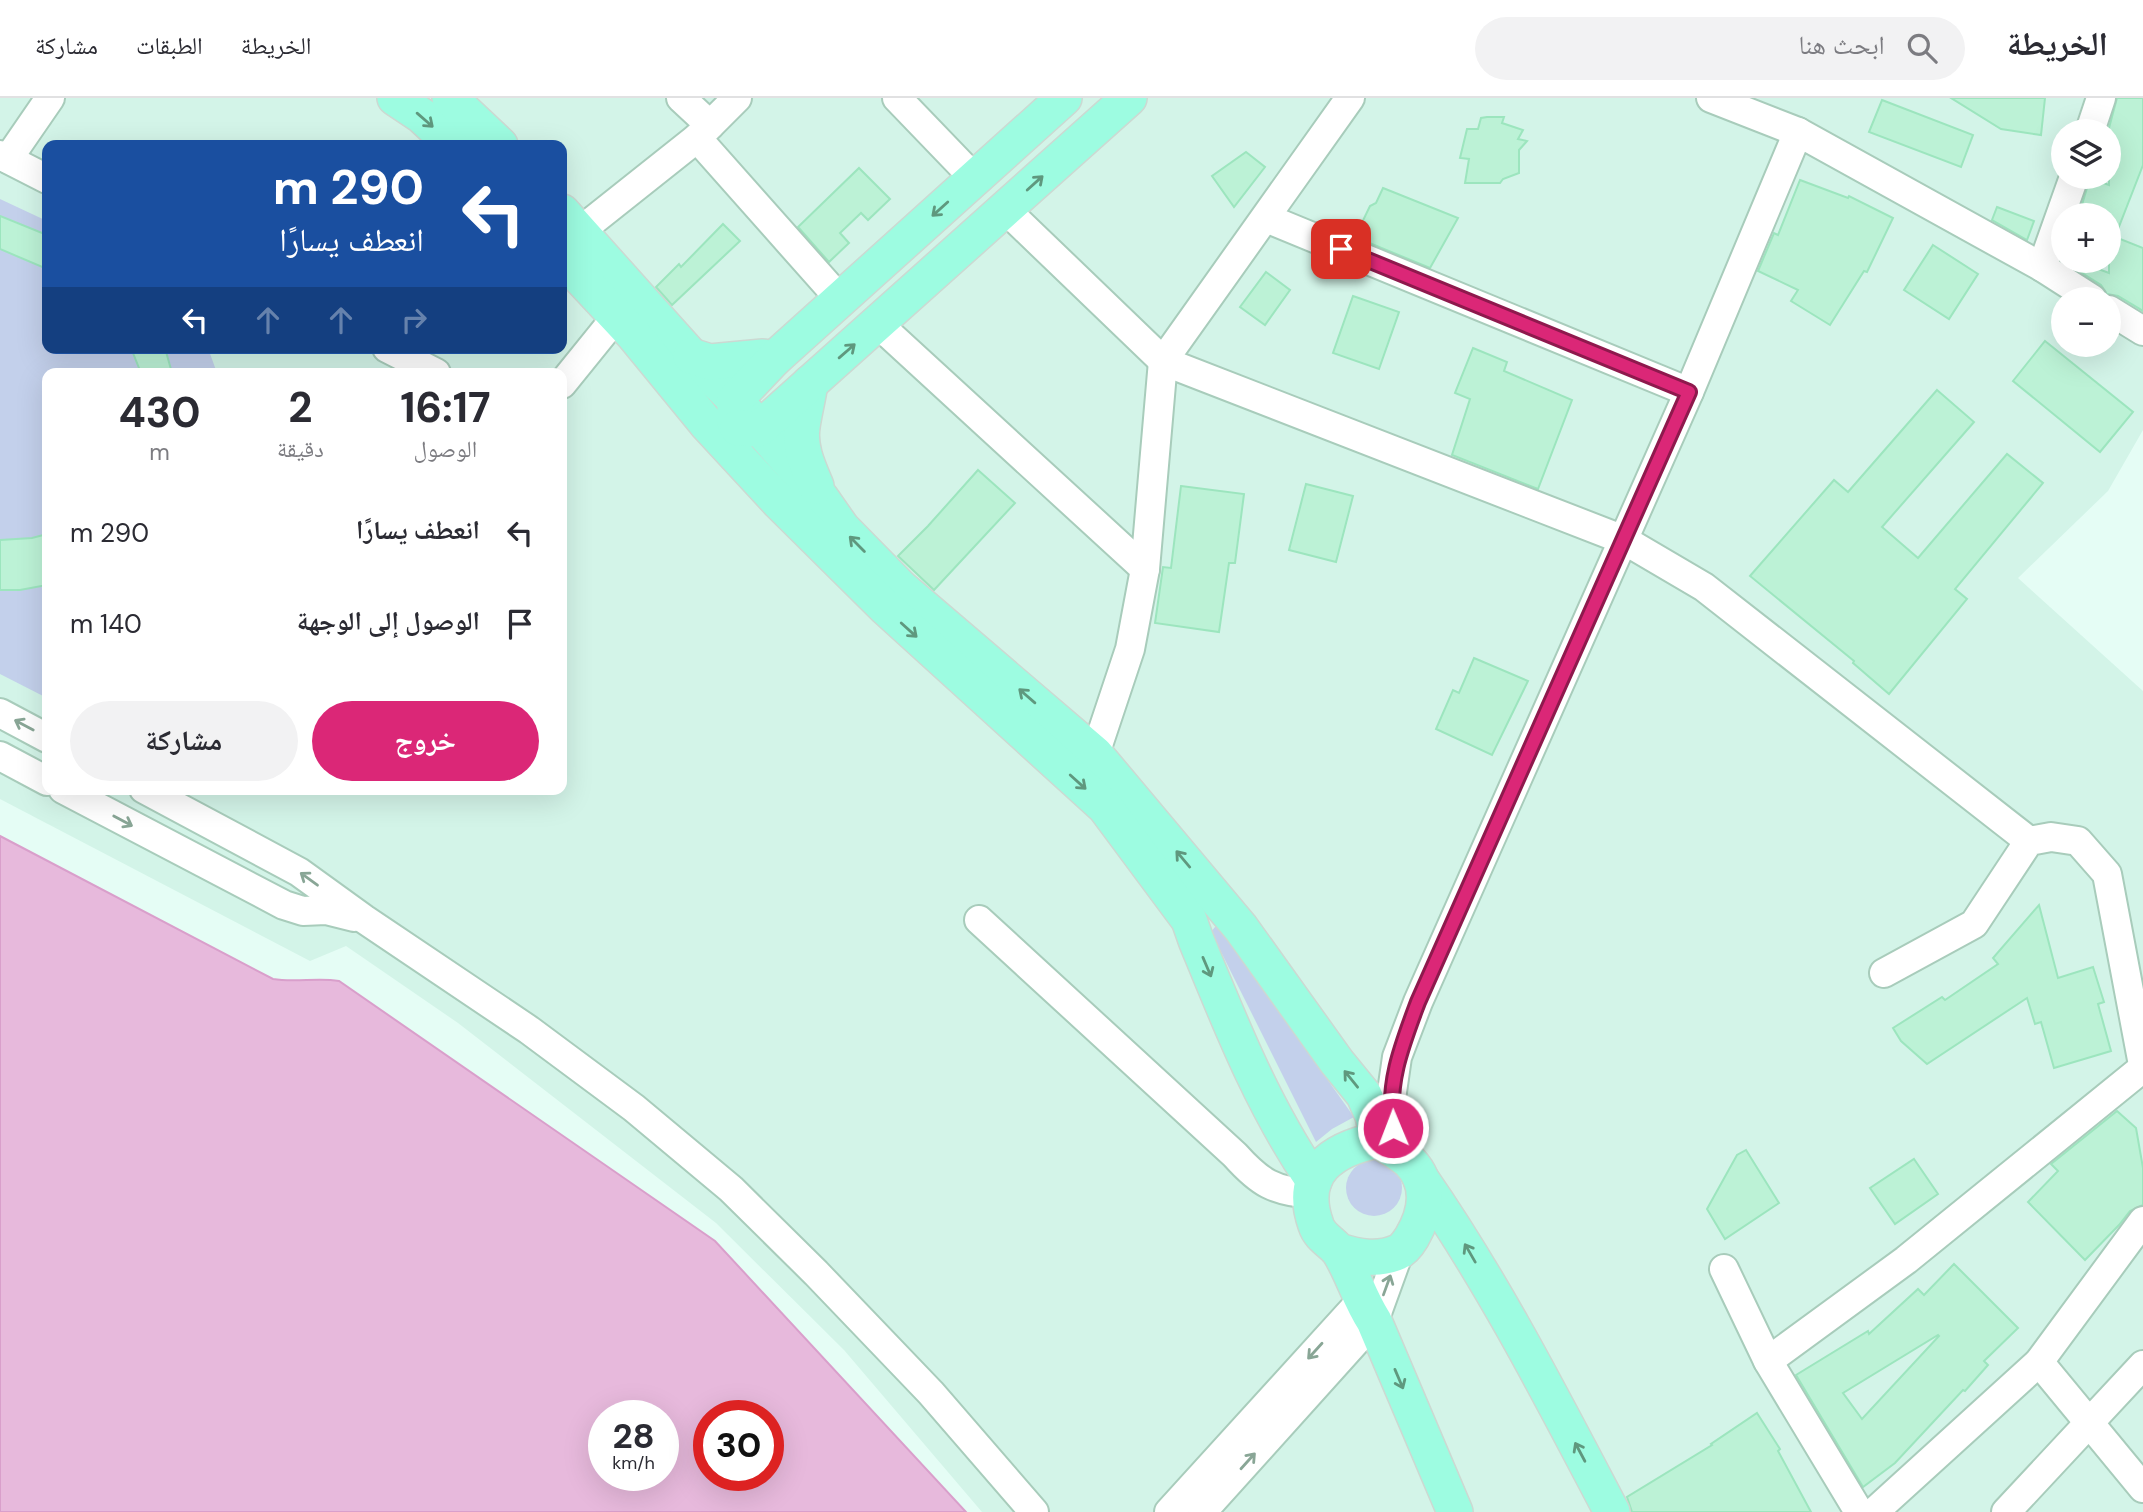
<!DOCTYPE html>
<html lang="ar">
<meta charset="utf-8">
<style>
body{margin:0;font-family:"DM Sans","Noto Naskh Arabic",sans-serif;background:#f2f2f3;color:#2b2b33;direction:rtl;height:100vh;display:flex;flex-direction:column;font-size:26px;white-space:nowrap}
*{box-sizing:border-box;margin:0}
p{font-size:23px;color:#7c7c81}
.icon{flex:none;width:38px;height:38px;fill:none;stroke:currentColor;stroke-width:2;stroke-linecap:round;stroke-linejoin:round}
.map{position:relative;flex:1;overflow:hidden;direction:ltr}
.drawer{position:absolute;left:42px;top:270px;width:525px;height:427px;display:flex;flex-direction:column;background:#fff;border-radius:14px;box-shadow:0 7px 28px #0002;direction:rtl}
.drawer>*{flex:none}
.banner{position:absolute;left:42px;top:42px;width:525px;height:214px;border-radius:14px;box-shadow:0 7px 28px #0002;direction:rtl;background:#1a4fa0;color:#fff;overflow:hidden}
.fabs{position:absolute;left:2051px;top:21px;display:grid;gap:14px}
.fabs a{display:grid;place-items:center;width:70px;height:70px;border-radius:50%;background:#fff;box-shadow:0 7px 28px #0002;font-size:35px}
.speed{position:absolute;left:588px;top:1302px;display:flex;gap:14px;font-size:35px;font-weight:700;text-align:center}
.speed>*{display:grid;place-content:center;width:91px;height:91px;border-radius:50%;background:#fff;box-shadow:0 7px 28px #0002;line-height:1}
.speed small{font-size:18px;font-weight:400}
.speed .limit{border:10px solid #d22;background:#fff;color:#111}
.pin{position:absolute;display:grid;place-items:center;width:60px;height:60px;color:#fff;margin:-30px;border-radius:14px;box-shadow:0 4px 10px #0006}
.me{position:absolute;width:77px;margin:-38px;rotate:359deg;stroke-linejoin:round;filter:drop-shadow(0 0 5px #0008)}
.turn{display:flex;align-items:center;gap:24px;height:147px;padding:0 28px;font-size:32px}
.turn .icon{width:91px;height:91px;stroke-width:2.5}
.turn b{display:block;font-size:49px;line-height:60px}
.lanes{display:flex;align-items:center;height:66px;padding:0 28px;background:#0003;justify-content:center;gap:35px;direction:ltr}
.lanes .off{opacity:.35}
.eta{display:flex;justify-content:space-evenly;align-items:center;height:119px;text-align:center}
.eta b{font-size:42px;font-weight:700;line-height:49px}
.button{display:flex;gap:14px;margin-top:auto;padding:14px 28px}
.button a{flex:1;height:80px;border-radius:42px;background:#db2777;color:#fff;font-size:28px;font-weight:700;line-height:80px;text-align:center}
.button a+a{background:#f2f2f3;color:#2b2b33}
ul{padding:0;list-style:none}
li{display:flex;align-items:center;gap:21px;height:91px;padding:0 28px}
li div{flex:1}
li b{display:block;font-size:26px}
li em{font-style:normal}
header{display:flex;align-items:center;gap:42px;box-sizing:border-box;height:98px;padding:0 35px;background:#fff;border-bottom:2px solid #e1e1e2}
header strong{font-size:33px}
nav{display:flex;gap:38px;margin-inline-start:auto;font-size:24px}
.search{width:490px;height:63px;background:#f2f2f3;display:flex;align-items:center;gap:18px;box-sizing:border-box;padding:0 24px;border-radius:38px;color:#7c7c81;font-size:26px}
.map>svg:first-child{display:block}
.residential{fill:#d3f4e8;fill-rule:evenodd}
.green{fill:#c3d0eb}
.water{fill:#e7b9dc;stroke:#d99fcb;stroke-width:2;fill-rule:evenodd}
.building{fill:#bcf2d6;stroke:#9ce5be;stroke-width:2;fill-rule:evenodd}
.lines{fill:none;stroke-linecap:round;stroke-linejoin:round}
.minor-casing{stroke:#a8ccbb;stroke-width:32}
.major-casing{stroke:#ccd9d2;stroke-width:38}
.minor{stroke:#fff;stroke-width:28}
.major{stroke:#9dfce1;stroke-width:35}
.oneway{stroke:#5f987e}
.oneway2{stroke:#89a696}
.route-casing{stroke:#8e194d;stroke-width:18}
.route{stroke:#db2777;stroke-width:12}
</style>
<header>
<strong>الخريطة</strong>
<div class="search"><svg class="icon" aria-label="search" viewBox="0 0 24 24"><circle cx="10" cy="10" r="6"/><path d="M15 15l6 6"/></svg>ابحث هنا</div>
<nav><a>الخريطة</a><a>الطبقات</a><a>مشاركة</a></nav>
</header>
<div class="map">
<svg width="2143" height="1414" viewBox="0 0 2143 1414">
<rect width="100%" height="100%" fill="#e5fdf5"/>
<!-- residential -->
<path class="residential" d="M0 0H2143V332L2108 393 2018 480 2143 593V1414H982L844 1252 716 1125 458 925 346 848 310 863 0 701ZM2063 33H2109V79H2063ZM47 47H562V250H47ZM2063 117H2109V163H2063ZM2063 201H2109V247H2063ZM47 275H562V691H47Z"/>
<!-- green -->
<g class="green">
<polygon points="0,101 47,123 47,250 208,250 217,275 47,275 47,600 0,576"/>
<polygon points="1215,829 1219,829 1354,1019 1332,1031 1316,1044 1211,834"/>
<circle cx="1374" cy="1090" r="28"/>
</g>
<!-- water -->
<path class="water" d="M0 738 273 881C296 885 317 879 339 883L715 1143 966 1414H0ZM604 1318H663V1377H604ZM709 1318H768V1377H709Z"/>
<!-- building -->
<g class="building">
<polygon points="1951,0 2045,0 2041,37 2001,31"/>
<polygon points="2117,0 2143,0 2143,67 2115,139 2143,150 2143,213 2118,198 2107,196 2101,187 2063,163 2077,163 2109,175 2109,117 2101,117 2081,110 2090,80 2109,87 2109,30"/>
<polygon points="1882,2 1973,37 1961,69 1869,34"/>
<polygon points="1487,19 1504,19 1502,25 1523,32 1518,41 1527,43 1519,52 1519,75 1503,81 1500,85 1465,85 1469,61 1460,60 1467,31 1478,31 1481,20"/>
<polygon points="1246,54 1265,69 1234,109 1212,78"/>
<polygon points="859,70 890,101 868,122 861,115 840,135 849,145 829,164 798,129"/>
<polygon points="1800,82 1848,100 1849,98 1893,120 1867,174 1864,173 1830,227 1791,203 1798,192 1758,173 1774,135 1778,137"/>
<polygon points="1383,90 1458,120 1430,170 1355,139 1370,108 1376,105"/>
<polygon points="1997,109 2034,123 2027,142 1992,122"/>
<polygon points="0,118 47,137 47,171 0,151"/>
<polygon points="723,126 740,143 672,207 656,189 679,166 681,169"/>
<polygon points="1933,147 1978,176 1949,221 1904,192"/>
<polygon points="1266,174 1290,192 1265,227 1240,209"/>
<polygon points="1353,198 1399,214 1379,271 1333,255"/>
<polygon points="2045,243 2133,314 2100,354 2013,283"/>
<polygon points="131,250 165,250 172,275 141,275"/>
<polygon points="1473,250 1507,264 1504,273 1572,302 1538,391 1452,357 1470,301 1455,295"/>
<polygon points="1937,292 1974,324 1882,429 1918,460 2007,356 2043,385 1955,491 1967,501 1889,596 1853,565 1854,563 1750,478 1834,382 1848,394"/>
<polygon points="978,372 1015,405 934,492 898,458 928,428"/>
<polygon points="1306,386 1353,398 1336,464 1289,452"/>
<polygon points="1181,388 1244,396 1235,465 1229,465 1219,534 1155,525 1163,469 1171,470"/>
<polygon points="47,436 47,487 20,492 0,492 0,442 32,440"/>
<polygon points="1474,560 1528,583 1492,657 1436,631 1453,592 1459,595"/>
<polygon points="2039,807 2058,880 2093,869 2104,904 2098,906 2111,953 2054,970 2041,924 2035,926 2027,900 1927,966 1901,943 1893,930 1942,899 1945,902 1998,866 1993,860"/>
<polygon points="2117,1013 2136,1030 2143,1070 2143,1107 2130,1113 2119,1127 2085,1162 2028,1104 2058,1073 2051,1066"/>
<polygon points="1746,1052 1779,1105 1725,1141 1707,1111 1737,1057"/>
<polygon points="1914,1061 1938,1096 1895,1126 1870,1090"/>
<path d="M1954 1166 2018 1230 1984 1263 1988 1267 1965 1293 1963 1292 1895 1365 1863 1389 1796 1277 1868 1233 1869 1236 1918 1191 1924 1197ZM1938 1237 1939 1238 1862 1321 1843 1295Z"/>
<polygon points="1757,1315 1780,1351 1778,1353 1811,1414 1632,1414 1627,1399 1712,1347 1711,1346"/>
</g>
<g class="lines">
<defs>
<g id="minor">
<polyline points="681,0 710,27"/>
<polyline points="897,0 974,80"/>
<polyline points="1711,0 1798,34 2042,169 2092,201"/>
<polyline points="2090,33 2101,0"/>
<polyline points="697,40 839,200"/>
<polyline points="0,57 47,81"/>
<polyline points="8,61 50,0"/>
<polyline points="1006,112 1163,263 1624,442 1704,489 2029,743"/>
<polyline points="1266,120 1689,294"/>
<polyline points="580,133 697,40 737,0"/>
<polyline points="2042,169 2074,79"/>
<polyline points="2109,212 2143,233"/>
<polyline points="878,226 1145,471"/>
<polyline points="387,250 436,275"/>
<polyline points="562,286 617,218 631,207"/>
<polyline points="0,615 47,640"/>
<polyline points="1095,656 1130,551 1145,471 1163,263 1350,0"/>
<polyline points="0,658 47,683"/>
<polyline points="63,691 284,807 303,813 326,812 354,819"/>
<polyline points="144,691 299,774 364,821 529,932 634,1010 731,1091 816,1175 931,1295 1034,1414"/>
<path d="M979 822 1235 1057C1260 1085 1274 1093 1311 1096"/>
<polyline points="1884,875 1974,826 2029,743 2051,739 2078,743 2107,776 2143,967"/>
<polyline points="1395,1052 1390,1008 1397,959 1418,904 1689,294 1798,34"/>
<polyline points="1724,1171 1768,1263 1859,1414"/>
<polyline points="1768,1263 1906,1162 2143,970"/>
<polyline points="2039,1264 2143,1390"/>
<polyline points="1169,1414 1361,1203"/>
<polyline points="1202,1414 1374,1223 1399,1154"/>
<polyline points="1874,1414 2039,1264 2143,1123"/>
<polyline points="2006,1414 2143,1267"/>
</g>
<g id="major">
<polyline points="395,0 422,18 453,47"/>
<polyline points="450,0 500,47"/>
<polyline points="562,114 691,258 735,302 821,400 842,430 901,490 1095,656 1241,830 1337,964 1364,997 1373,1018 1378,1042"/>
<path d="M562 160 633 236 706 325 779 404 886 510 1105 709 1189 822 1196 842C1230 925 1263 1009 1314 1083"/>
<polyline points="691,258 710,264 763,259 774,261"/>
<path d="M810 285C808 300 804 314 802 329 799 350 808 369 816 388"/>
<polyline points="735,324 735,302 774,261 1064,0"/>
<polyline points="738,330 759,331 1129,0"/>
<path d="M1421 1081C1494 1186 1552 1300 1612 1414"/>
<path d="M1339 1153C1358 1159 1378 1163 1398 1154 1403 1152 1409 1144 1412 1139 1426 1115 1431 1086 1410 1064 1401 1055 1389 1049 1378 1042 1333 1051 1297 1074 1316 1127 1320 1140 1334 1145 1340 1155 1353 1176 1359 1200 1374 1223L1455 1414"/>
</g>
</defs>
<!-- minor casing -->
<use href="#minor" class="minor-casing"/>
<!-- major casing -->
<use href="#major" class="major-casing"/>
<!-- minor -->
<use href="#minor" class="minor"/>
<!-- major -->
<use href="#major" class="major"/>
</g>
<!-- one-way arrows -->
<defs><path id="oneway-shaft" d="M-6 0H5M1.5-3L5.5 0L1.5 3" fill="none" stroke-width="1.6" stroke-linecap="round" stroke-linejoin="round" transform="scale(1.75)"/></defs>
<g class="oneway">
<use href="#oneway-shaft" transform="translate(425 22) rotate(41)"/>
<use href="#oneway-shaft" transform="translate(1035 85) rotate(-42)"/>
<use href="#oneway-shaft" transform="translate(940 111) rotate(138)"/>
<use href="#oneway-shaft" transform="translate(847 253) rotate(-41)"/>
<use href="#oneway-shaft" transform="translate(857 446) rotate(-135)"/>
<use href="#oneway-shaft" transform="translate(909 532) rotate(42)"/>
<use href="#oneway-shaft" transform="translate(1027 598) rotate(-139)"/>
<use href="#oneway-shaft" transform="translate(1078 684) rotate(42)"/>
<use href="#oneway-shaft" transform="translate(1183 761) rotate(-130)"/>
<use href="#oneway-shaft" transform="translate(1207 869) rotate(67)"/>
<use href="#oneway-shaft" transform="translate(1351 981) rotate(-129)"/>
<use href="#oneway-shaft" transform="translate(1470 1155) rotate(-120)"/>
<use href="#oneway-shaft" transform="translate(1399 1281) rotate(67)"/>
<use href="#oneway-shaft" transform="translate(1580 1354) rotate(-118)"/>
</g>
<g class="oneway2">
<use href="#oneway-shaft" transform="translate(24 627) rotate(-152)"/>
<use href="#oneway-shaft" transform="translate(123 723) rotate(28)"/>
<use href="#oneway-shaft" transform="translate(309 781) rotate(-144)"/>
<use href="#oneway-shaft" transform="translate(1387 1187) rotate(-70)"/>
<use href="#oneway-shaft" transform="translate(1315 1253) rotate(132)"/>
<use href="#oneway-shaft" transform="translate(1248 1363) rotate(-48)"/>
</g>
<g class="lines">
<defs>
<path id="route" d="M1341 151 1689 294 1418 904C1402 947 1387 984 1393 1030"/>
</defs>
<!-- route casing -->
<use href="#route" class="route-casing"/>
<!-- route -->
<use href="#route" class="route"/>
</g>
</svg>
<div class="fabs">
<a><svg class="icon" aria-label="layers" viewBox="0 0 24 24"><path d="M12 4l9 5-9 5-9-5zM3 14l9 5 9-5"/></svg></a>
<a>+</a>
<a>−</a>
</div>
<div class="speed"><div>28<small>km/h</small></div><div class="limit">30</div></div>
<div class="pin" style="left:1341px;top:151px;background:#d93025"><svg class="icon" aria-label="arrive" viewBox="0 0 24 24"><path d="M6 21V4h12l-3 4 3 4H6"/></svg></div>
<svg class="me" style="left:1393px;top:1030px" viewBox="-20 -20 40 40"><circle r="17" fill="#db2777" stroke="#fff" stroke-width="3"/><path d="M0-11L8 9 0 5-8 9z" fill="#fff"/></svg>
<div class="banner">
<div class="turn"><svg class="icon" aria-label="left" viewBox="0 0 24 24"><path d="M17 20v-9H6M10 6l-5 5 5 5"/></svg><div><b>290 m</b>انعطف يسارًا</div></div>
<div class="lanes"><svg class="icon" aria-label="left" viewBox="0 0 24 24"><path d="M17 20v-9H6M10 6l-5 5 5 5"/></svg><svg class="icon off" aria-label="ahead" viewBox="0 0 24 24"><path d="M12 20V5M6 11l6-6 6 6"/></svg><svg class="icon off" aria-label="ahead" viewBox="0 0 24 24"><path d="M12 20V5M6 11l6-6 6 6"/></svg><svg class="icon off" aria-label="right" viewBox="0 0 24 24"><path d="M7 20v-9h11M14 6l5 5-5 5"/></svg></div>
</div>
<section class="drawer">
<div class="eta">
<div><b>16:17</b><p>الوصول</p></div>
<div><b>2</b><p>دقيقة</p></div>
<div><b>430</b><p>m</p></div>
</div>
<ul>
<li><svg class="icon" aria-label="left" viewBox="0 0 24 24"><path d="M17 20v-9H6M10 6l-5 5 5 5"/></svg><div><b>انعطف يسارًا</b></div><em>290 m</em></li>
<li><svg class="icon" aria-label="arrive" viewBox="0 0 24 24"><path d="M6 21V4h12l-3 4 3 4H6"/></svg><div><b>الوصول إلى الوجهة</b></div><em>140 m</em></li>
</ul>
<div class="button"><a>خروج</a><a>مشاركة</a></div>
</section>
</div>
